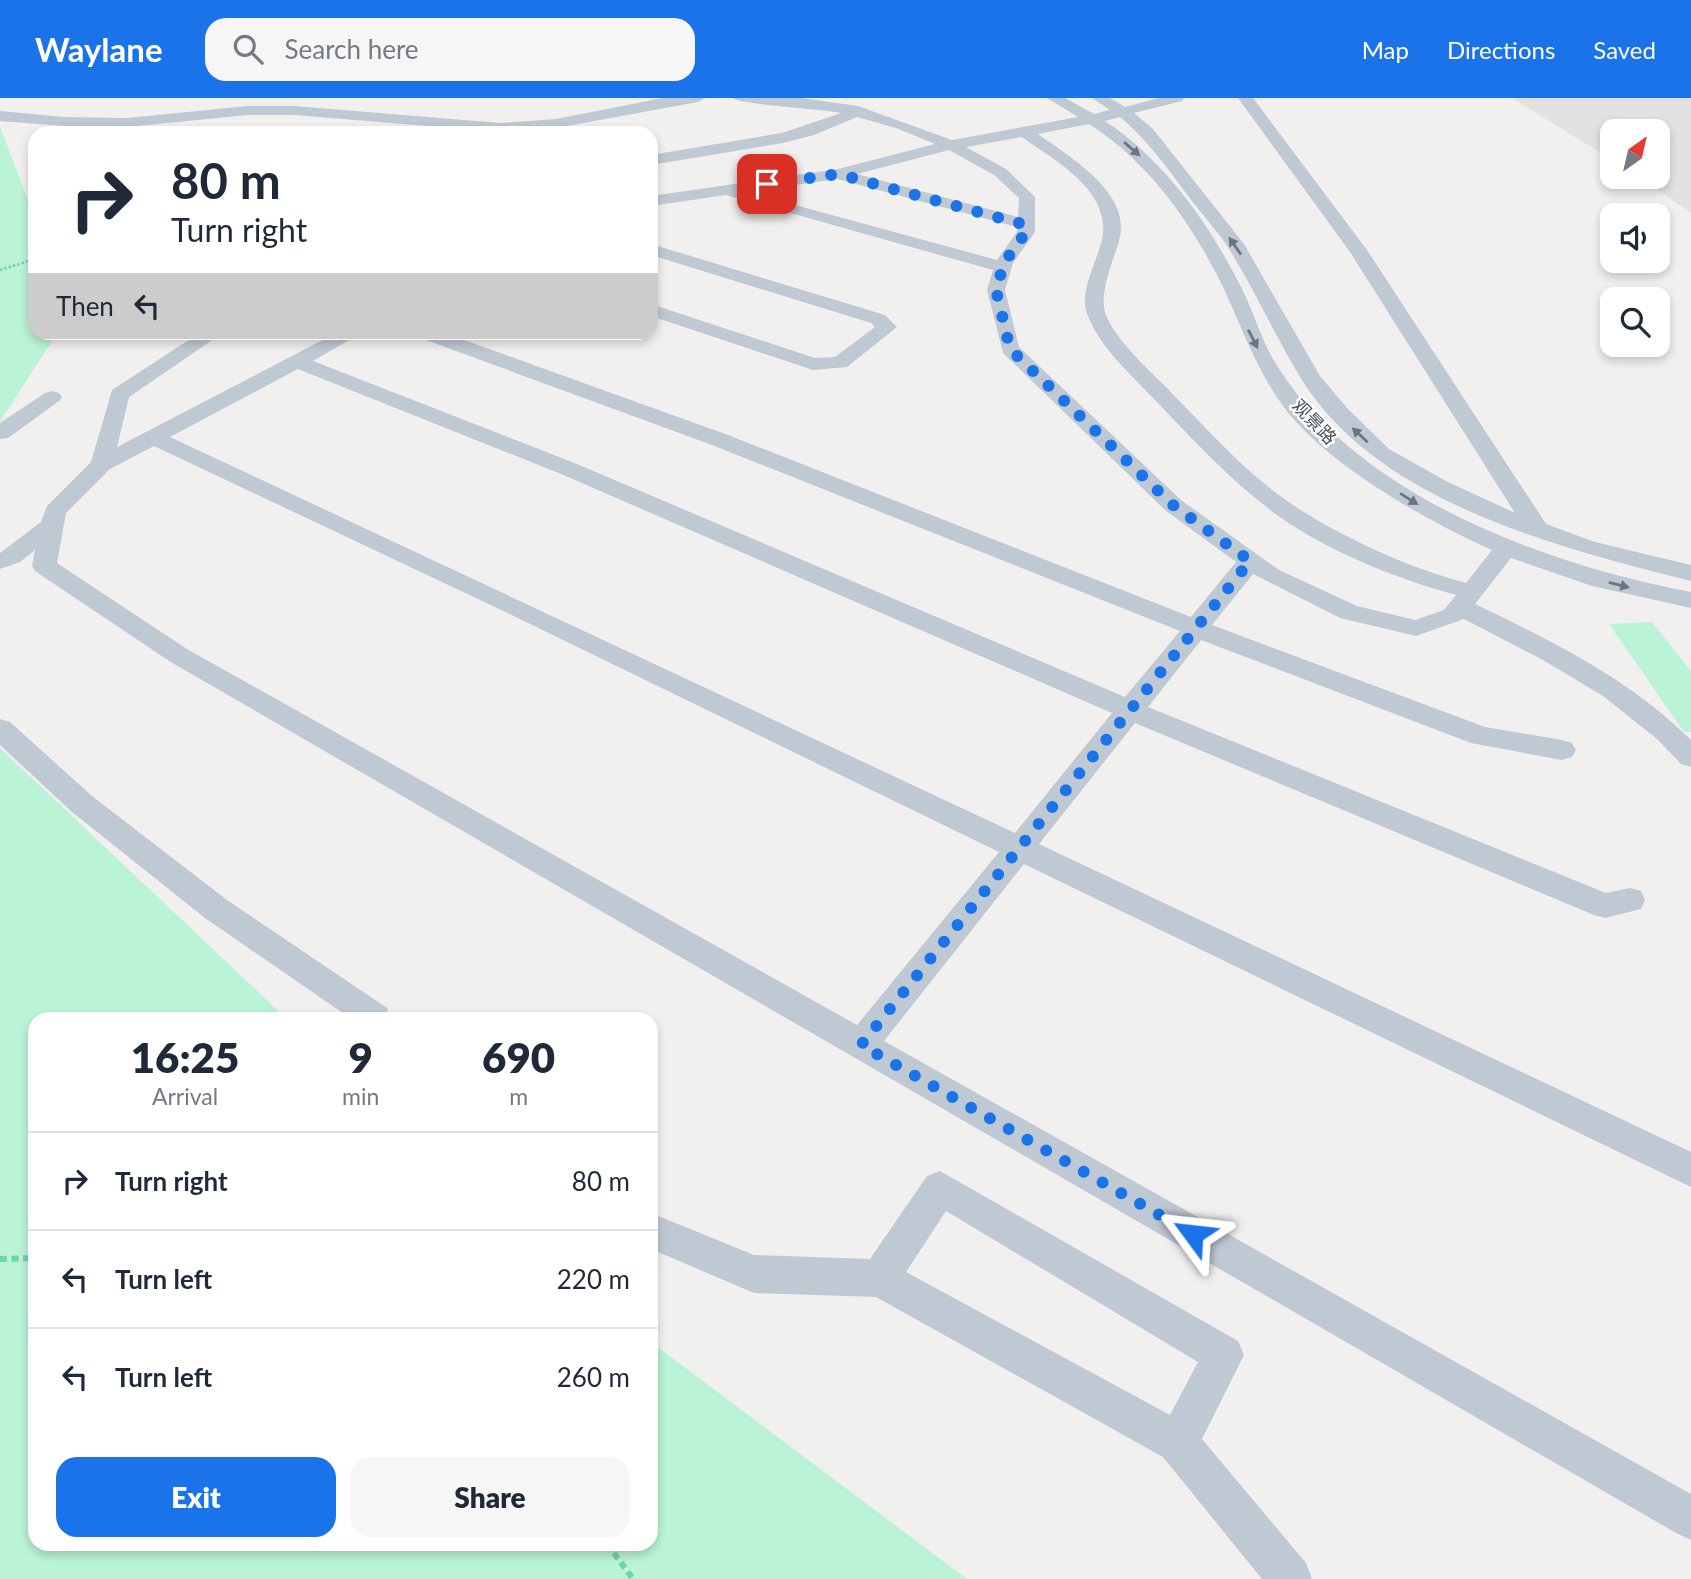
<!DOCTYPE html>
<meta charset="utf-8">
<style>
body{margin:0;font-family:Lato,"Noto Sans SC",sans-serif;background:#f6f6f7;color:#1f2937;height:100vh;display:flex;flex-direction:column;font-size:26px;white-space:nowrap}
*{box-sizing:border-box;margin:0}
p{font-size:23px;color:#747a83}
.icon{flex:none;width:38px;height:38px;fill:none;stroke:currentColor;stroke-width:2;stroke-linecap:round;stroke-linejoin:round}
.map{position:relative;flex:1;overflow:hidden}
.panel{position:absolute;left:28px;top:914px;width:630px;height:539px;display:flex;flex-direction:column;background:#fff;border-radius:21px;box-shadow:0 4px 10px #0003}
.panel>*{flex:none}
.hud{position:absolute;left:28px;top:28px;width:630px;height:214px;border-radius:21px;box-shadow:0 4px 10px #0003;background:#fff;color:#1f2937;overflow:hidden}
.needle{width:46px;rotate:34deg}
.tools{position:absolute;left:1600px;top:21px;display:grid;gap:14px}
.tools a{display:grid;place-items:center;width:70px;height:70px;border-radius:14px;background:#fff;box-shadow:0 4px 10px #0003;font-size:35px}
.pin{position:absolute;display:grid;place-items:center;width:60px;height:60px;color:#fff;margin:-30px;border-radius:14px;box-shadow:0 4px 10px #0006}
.me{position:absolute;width:77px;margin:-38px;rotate:300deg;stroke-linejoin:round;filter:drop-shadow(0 0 5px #0008)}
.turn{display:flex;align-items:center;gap:24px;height:147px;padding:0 28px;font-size:32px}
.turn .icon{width:91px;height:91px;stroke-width:2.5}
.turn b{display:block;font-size:49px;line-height:60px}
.then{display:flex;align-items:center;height:66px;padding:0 28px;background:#0003;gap:14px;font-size:26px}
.eta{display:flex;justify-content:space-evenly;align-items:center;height:119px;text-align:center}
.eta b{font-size:42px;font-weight:800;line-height:49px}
.button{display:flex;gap:14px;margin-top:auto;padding:14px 28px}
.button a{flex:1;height:80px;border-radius:21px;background:#1a73e8;color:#fff;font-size:28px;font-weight:800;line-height:80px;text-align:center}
.button a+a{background:#f6f6f7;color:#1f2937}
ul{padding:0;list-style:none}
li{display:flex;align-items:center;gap:21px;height:98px;padding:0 28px;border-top:2px solid #e0e1e3}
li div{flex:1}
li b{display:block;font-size:26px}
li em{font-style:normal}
header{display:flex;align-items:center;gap:42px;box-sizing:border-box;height:98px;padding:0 35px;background:#1a73e8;color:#fff}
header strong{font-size:33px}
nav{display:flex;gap:38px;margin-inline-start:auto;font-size:24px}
.search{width:490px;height:63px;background:#f6f6f7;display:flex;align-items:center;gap:18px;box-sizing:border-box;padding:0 24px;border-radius:21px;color:#747a83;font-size:26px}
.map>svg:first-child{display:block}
.education{fill:#e3e1e1}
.green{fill:#baf3d5}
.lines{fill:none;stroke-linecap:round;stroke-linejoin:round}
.path-far1{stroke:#6fd5aa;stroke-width:2.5;stroke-dasharray:2.5 2;stroke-linecap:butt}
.path{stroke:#6fd5aa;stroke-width:6;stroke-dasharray:7 4.5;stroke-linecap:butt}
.minor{fill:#bfc9d3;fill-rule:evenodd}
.oneway{fill:#6a7582}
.route{stroke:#1a73e8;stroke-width:12;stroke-dasharray:0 21.6}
.labels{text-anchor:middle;stroke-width:5;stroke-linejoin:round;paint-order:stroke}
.far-street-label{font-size:18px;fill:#46515f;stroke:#fff}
</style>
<header>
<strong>Waylane</strong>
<div class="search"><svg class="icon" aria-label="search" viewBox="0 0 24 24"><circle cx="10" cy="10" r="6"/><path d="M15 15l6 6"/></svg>Search here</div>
<nav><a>Map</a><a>Directions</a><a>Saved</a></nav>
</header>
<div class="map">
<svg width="1691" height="1481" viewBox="0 0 1691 1481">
<rect width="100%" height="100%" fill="#f2f0ef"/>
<!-- education -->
<polygon class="education" points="1512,0 1691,0 1691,115 1639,79 1657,79 1657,33 1612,33 1612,62"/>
<!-- green -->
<g class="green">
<polygon points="0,29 35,120 35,234 57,235 0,324"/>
<polygon points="1652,524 1691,573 1691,634 1684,634 1609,526"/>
<polygon points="0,650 286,920 35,920 35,1446 651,1446 651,1244 967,1481 0,1481"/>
</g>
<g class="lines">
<!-- path-far1 -->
<polyline class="path-far1" points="0,172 35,161"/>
<!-- path -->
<g class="path">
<polyline points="0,1161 35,1160"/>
<polyline points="607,1446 633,1481"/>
</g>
<!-- minor -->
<g class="minor">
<polygon points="663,0 705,0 698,4 556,30 501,34 294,17 248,17 127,29 64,28 0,23 0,13 64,19 127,20 248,8 294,8 501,25 556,21"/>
<path d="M733 0H801L858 8 952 42 1078 19 1047 0H1065L1094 16 1110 12 1092 0H1110L1125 9 1159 0H1184L1182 3 1134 15 1153 31 1244 146 1320 278 1348 311 1389 351 1446 383 1515 415 1350 154 1238 0H1253L1367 152 1546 426 1595 444 1691 467V483C1558 449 1377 405 1300 279 1276 239 1256 195 1231 154 1220 136 1205 120 1192 103 1169 73 1149 43 1120 19L1105 23C1164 62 1209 125 1241 189 1253 212 1260 238 1273 261 1353 397 1544 466 1691 494V510L1592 488 1511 460 1475 506C1552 543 1630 581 1691 642V669L1681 666 1657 641 1603 598 1543 562 1464 521 1416 538 1340 520 1253 476 1212 527 1485 629 1562 642 1572 645 1576 652 1572 659 1562 662 1471 645 1201 542 1148 609 1606 795 1630 790 1641 793 1645 802 1641 811 1605 820 1594 817 1135 625 1039 746 1691 1054V1089L1024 766 884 943 1691 1396V1442L1676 1435 169 563 35 473 32 468 35 452 20 464 0 471V455L41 424 47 408 91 364 112 292 201 234H224L129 299 117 349 338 234H363L313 263 577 366 1125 599 1180 533 712 347 415 238 413 234H442L728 337 1191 519 1236 464 1165 412 1003 255 987 192 993 172 726 97 651 108V98L838 71 935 46 896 30 857 19 814 37 783 45 651 67V57L782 35 841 15C823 11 740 7 733 0ZM1089 26C1149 64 1193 127 1223 189 1242 230 1256 271 1283 308 1327 367 1425 422 1492 452L1466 485C1408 469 1347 442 1296 409 1248 378 1207 331 1167 290 1148 271 1115 241 1106 217 1100 201 1107 180 1112 164 1116 153 1121 141 1121 128 1121 89 1066 56 1038 36ZM1022 39C1051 60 1100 86 1103 126 1105 143 1095 161 1090 177 1086 189 1082 206 1088 218 1100 249 1131 277 1154 301 1192 341 1232 384 1277 417 1327 453 1397 481 1456 497L1444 512 1415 522 1357 508 1279 472 1181 402 1019 249 1005 192 1013 165 1035 134V99L1006 71 966 49ZM949 52 994 77 1019 100 1018 119 857 76ZM837 81 1017 129V134L997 162 747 94ZM298 271 561 376 1112 615 1015 735 170 339ZM154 348 497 510 999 754 857 927 187 551 57 465 66 415 110 371Z"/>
<polygon points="651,146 885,217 897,229 847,269 813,272 651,218 651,206 815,260 835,259 875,229 871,225 651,157"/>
<polygon points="52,293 59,295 62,299 59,303 8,340 0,341 0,325 45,295"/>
<polygon points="0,621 10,624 92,698 227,802 387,910 391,920 350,920 205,820 72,714 0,647"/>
<path d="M940 1073 1238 1243 1244 1257 1202 1341 1306 1465 1312 1481H1262L1163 1359 876 1199 754 1195 651 1151V1115L754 1157 870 1161 927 1078ZM946 1113 1198 1264 1170 1317 906 1174Z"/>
</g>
</g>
<!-- one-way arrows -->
<defs><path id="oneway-solid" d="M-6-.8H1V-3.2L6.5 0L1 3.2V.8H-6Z" transform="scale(1.75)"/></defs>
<g class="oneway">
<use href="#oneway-solid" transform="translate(1132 51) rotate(41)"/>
<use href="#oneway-solid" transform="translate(1235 148) rotate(-125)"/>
<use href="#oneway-solid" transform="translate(1253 241) rotate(63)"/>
<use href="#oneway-solid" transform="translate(1360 337) rotate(-137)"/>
<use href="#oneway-solid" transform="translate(1409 401) rotate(32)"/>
<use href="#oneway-solid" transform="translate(1619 487) rotate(14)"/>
</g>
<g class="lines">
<!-- route -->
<polyline class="route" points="767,86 838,76 1026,127 1026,134 1004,165 996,192 1010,251 1173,407 1250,463 861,947 1193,1136"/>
</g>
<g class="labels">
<!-- far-street labels -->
<g class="far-street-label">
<text transform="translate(1314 324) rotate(46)" y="6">观景路</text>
</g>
</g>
</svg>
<div class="tools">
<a><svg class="needle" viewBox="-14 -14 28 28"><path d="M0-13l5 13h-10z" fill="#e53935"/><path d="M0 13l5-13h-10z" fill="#747a83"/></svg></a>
<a><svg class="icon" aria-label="sound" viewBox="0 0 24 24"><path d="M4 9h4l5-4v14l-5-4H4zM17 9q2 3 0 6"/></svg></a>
<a><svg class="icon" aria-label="search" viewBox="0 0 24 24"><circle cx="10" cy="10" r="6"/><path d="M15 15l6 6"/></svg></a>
</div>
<div class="pin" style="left:767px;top:86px;background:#d93025"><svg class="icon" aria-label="arrive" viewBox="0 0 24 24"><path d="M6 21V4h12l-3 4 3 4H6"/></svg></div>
<svg class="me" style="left:1193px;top:1136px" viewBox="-20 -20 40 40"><path d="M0-17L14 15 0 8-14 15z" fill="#1a73e8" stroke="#fff" stroke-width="4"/></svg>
<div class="hud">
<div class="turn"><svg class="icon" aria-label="right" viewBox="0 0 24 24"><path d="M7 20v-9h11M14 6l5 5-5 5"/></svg><div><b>80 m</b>Turn right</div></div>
<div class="then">Then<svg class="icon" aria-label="left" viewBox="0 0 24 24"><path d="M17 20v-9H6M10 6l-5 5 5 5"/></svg></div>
</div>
<section class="panel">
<div class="eta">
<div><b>16:25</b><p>Arrival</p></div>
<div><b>9</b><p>min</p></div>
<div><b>690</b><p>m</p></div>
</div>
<ul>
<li><svg class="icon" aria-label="right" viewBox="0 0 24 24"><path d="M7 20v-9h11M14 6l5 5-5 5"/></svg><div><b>Turn right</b></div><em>80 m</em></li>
<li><svg class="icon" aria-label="left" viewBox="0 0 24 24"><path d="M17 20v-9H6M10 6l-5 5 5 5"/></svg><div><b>Turn left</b></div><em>220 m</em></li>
<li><svg class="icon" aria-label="left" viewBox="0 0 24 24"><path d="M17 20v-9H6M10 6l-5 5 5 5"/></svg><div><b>Turn left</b></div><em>260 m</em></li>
</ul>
<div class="button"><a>Exit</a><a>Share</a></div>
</section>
</div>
